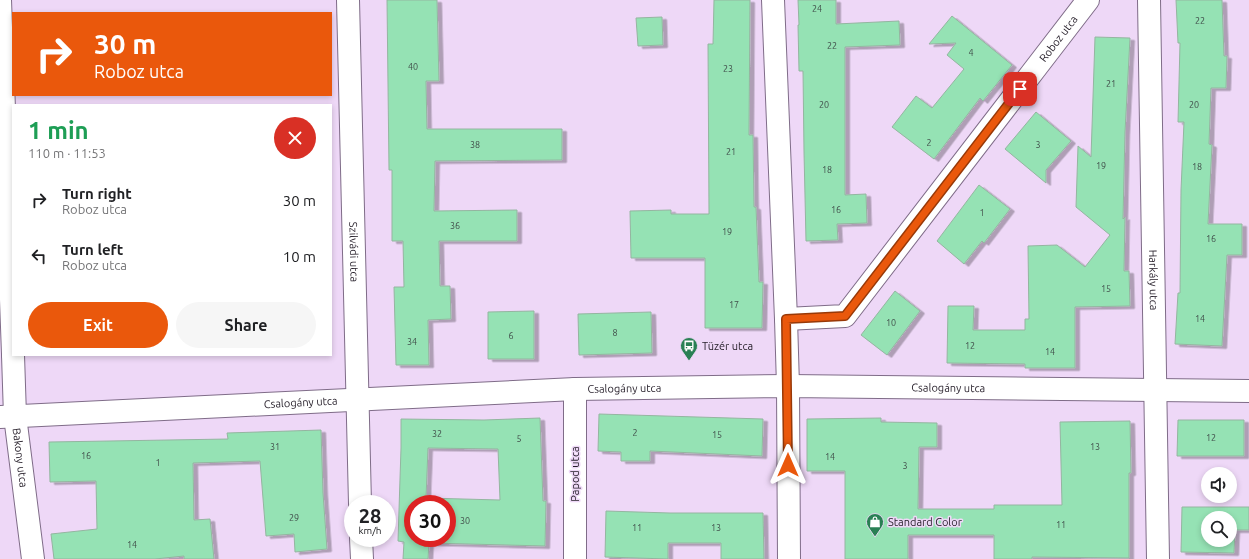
<!DOCTYPE html>
<meta charset="utf-8">
<style>
body{margin:0;font-family:Ubuntu,sans-serif;background:#f6f6f6;color:#202124;height:100vh;display:flex;flex-direction:column;font-size:15px;white-space:nowrap}
*{box-sizing:border-box;margin:0}
p{font-size:13px;color:#757577}
.icon{flex:none;width:22px;height:22px;fill:none;stroke:currentColor;stroke-width:2;stroke-linecap:round;stroke-linejoin:round}
.map{position:relative;flex:1;overflow:hidden}
.panel{position:absolute;left:12px;top:104px;width:320px;height:252px;display:flex;flex-direction:column;background:#fff;border-radius:0px;box-shadow:0 2px 6px #0003}
.panel>*{flex:none}
.guide{position:absolute;left:12px;top:12px;width:320px;height:84px;border-radius:0px;box-shadow:0 2px 6px #0003;background:#ea580c;color:#fff;overflow:hidden}
.tools{position:absolute;left:1201px;top:467px;display:grid;gap:8px}
.tools a{display:grid;place-items:center;width:36px;height:36px;border-radius:50%;background:#fff;box-shadow:0 2px 6px #0003;font-size:20px}
.speed{position:absolute;left:344px;top:495px;display:flex;gap:8px;font-size:20px;font-weight:700;text-align:center}
.speed>*{display:grid;place-content:center;width:52px;height:52px;border-radius:50%;background:#fff;box-shadow:0 2px 6px #0003;line-height:1}
.speed small{font-size:10px;font-weight:400}
.speed .limit{border:6px solid #d22;background:#fff;color:#111}
.pin{position:absolute;display:grid;place-items:center;width:34px;height:34px;color:#fff;margin:-17px;border-radius:8px;box-shadow:0 2px 6px #0006}
.me{position:absolute;width:44px;margin:-22px;rotate:0deg;stroke-linejoin:round;filter:drop-shadow(0 0 3px #0008)}
.turn{display:flex;align-items:center;gap:14px;height:84px;padding:0 16px;font-size:18px}
.turn .icon{width:52px;height:52px;stroke-width:2.5}
.turn b{display:block;font-size:28px;line-height:34px}
.round{display:grid;place-items:center;flex:none;width:42px;height:42px;border-radius:21px;background:#f6f6f6}
.head{display:flex;align-items:center;justify-content:space-between;height:68px;padding:0 16px}
h1{font-size:24px;font-weight:700;line-height:30px;color:#1e9e55}
.button{display:flex;gap:8px;margin-top:auto;padding:8px 16px}
.button a{flex:1;height:46px;border-radius:24px;background:#ea580c;color:#fff;font-size:16px;font-weight:700;line-height:46px;text-align:center}
.button a+a{background:#f6f6f6;color:#202124}
ul{padding:0;list-style:none}
li{display:flex;align-items:center;gap:12px;height:56px;padding:0 16px}
li div{flex:1}
li b{display:block;font-size:15px}
li em{font-style:normal}
.map>svg:first-child{display:block}
.building{fill:#95e2b4;stroke:#94b5a0;fill-rule:evenodd;filter:url(#shadow)}
.lines{fill:none;stroke-linecap:round;stroke-linejoin:round}
.minor-casing{stroke:#7f6c88;stroke-width:24}
.minor{stroke:#fff;stroke-width:22}
.route-casing{stroke:#983908;stroke-width:10}
.route{stroke:#ea580c;stroke-width:7}
.labels{text-anchor:middle;stroke-width:3;stroke-linejoin:round;paint-order:stroke}
.number-label{font-size:9px;fill:#404e4a}
.street-label{font-size:11px;fill:#231c27;stroke:#eed8f7}
.poi-label{font-size:11px;fill:#231c27;stroke:#eed8f7;text-anchor:start}
</style>
<div class="map">
<svg width="1249" height="559" viewBox="0 0 1249 559">
<defs>
<filter id="shadow"><feDropShadow dx="4.5" dy="2.5" stdDeviation="0" flood-color="#0004"/></filter>
</defs>
<rect width="100%" height="100%" fill="#eed8f7"/>
<!-- building -->
<g class="building">
<polygon points="387,0 437,0 439,81 426,81 427,129 562,129 562,160 435,161 434,211 517,210 517,241 439,241 440,286 450,286 451,319 428,320 429,365 396,365 394,287 404,287 403,241 392,241 392,170 389,170"/>
<polygon points="714,0 750,0 749,135 753,135 754,207 756,207 759,282 763,282 762,328 705,328 705,258 631,258 630,211 671,210 671,214 709,214 708,44 713,44"/>
<polygon points="798,0 836,0 836,24 899,21 900,45 845,47 845,195 866,194 867,223 837,224 838,240 806,241 804,152 803,71 799,71 798,25 799,25"/>
<polygon points="1176,0 1222,0 1224,56 1227,56 1226,88 1211,88 1209,144 1212,145 1208,224 1242,224 1242,255 1227,255 1222,346 1175,344 1178,293 1180,293 1181,190 1184,122 1178,122 1180,43 1178,43"/>
<polygon points="952,16 1012,65 983,101 980,98 934,159 892,127 916,96 932,108 964,69 947,55 956,43 929,44"/>
<polygon points="662,17 663,45 638,46 636,18"/>
<polygon points="1095,37 1130,38 1125,132 1123,219 1125,217 1124,271 1129,271 1130,306 1075,307 1075,368 1025,368 1025,364 947,363 948,306 974,306 973,330 1025,330 1025,319 1029,319 1028,246 1057,245 1085,267 1110,235 1076,207 1078,146 1091,157"/>
<polygon points="1036,112 1071,141 1046,170 1046,183 1005,149"/>
<polygon points="979,185 1010,209 984,243 982,241 964,264 937,241"/>
<polygon points="895,291 920,311 887,355 861,335"/>
<polygon points="534,311 534,359 488,359 488,312"/>
<polygon points="651,312 652,353 579,355 578,314"/>
<polygon points="599,414 763,419 762,456 650,451 650,461 621,461 621,452 598,451"/>
<path d="M540 418 543 501H546L545 546 429 543 428 559H403L404 542 398 541 401 448V419L484 420ZM428 448 498 449 500 500 426 498ZM413 504H447V538H413Z"/>
<polygon points="881,418 881,422 937,423 937,447 919,447 918,509 994,509 994,505 1062,505 1060,422 1130,421 1131,473 1129,473 1129,558 1032,557 1032,559 994,559 994,535 908,535 908,559 845,559 845,471 807,471 807,419"/>
<polygon points="1178,420 1244,420 1244,456 1177,456"/>
<polygon points="321,430 323,493 327,549 295,552 294,534 266,536 260,461 193,463 194,520 210,519 214,559 184,559 184,556 155,559 54,559 51,534 97,529 96,481 50,482 49,442 228,439 227,433"/>
<path d="M1182 507H1249V530H1235L1234 553 1181 552ZM1208 518H1230V540H1208Z"/>
<polygon points="606,511 670,513 763,513 764,559 721,559 721,543 668,543 668,559 605,557"/>
</g>
<g class="lines">
<defs>
<g id="minor">
<polyline points="0,0 13,354"/>
<path id="s1" d="M348 0 360 504"/>
<polyline points="773,0 786,319 788,386 789,559"/>
<path id="s2" d="M1149 0 1158 559"/>
<path id="s3" d="M786 319 845 316 1088 0"/>
<path id="s4" d="M13 355 15 416 33 559"/>
<path id="s5" d="M0 417 575 389 788 386 1249 391"/>
<polyline points="361,538 362,559"/>
<polyline points="575,559 575,389"/>
</g>
</defs>
<!-- minor casing -->
<use href="#minor" class="minor-casing"/>
<!-- minor -->
<use href="#minor" class="minor"/>
</g>
<g class="lines">
<defs>
<polyline id="route" points="788,465 786,319 845,316 1020,89"/>
</defs>
<!-- route casing -->
<use href="#route" class="route-casing"/>
<!-- route -->
<use href="#route" class="route"/>
</g>
<!-- icons -->
<defs>
<symbol id="bus-pin" viewBox="-11 -11 22 30"><path d="M0 17L-7.5 6A9.5 9.5 0 1 1 7.5 6Z" fill="#298054" stroke="#eed8f7"/><path d="M-5-6H5V4H4V6H2V4H-2V6H-4V4H-5ZM-3.5-4V0h7V-4ZM-3.5 1.2v1.5H-2V1.2ZM2 1.2v1.5H3.5V1.2Z" fill="#fff"/></symbol>
<symbol id="shop-pin" viewBox="-11 -11 22 30"><path d="M0 17L-7.5 6A9.5 9.5 0 1 1 7.5 6Z" fill="#298054" stroke="#eed8f7"/><path d="M-5-2.5h2.3a2.7 3.5 0 0 1 5.4 0H5L5.5 6h-11ZM-1.5-2.5h3a1.5 2.3 0 0 0-3 0Z" fill="#fff"/></symbol>
</defs>
<g fill-rule="evenodd">
<use href="#bus-pin" x="679" y="336" width="20" height="27"/>
<use href="#shop-pin" x="865" y="512" width="20" height="27"/>
</g>
<g class="labels">
<!-- number labels -->
<g class="number-label">
<text x="817" y="12">24</text>
<text x="1200" y="24">22</text>
<text x="832" y="49">22</text>
<text x="971" y="56">4</text>
<text x="413" y="70">40</text>
<text x="728" y="72">23</text>
<text x="1111" y="87">21</text>
<text x="824" y="108">20</text>
<text x="1194" y="108">20</text>
<text x="929" y="146">2</text>
<text x="475" y="148">38</text>
<text x="1038" y="148">3</text>
<text x="731" y="155">21</text>
<text x="1101" y="169">19</text>
<text x="1197" y="170">18</text>
<text x="827" y="173">18</text>
<text x="836" y="213">16</text>
<text x="982" y="216">1</text>
<text x="455" y="229">36</text>
<text x="727" y="235">19</text>
<text x="1211" y="242">16</text>
<text x="1106" y="292">15</text>
<text x="734" y="308">17</text>
<text x="1200" y="322">14</text>
<text x="891" y="326">10</text>
<text x="615" y="336">8</text>
<text x="511" y="339">6</text>
<text x="412" y="345">34</text>
<text x="970" y="349">12</text>
<text x="1050" y="355">14</text>
<text x="635" y="436">2</text>
<text x="437" y="437">32</text>
<text x="717" y="438">15</text>
<text x="1211" y="441">12</text>
<text x="519" y="442">5</text>
<text x="275" y="450">31</text>
<text x="1095" y="450">13</text>
<text x="86" y="459">16</text>
<text x="830" y="460">14</text>
<text x="158" y="466">1</text>
<text x="905" y="469">3</text>
<text x="294" y="521">29</text>
<text x="465" y="524">30</text>
<text x="1061" y="528">11</text>
<text x="637" y="531">11</text>
<text x="716" y="531">13</text>
<text x="132" y="548">14</text>
</g>
<!-- street labels -->
<g class="street-label">
<text dy="4" stroke="none"><textPath href="#s3" startOffset="409">Roboz utca</textPath></text>
<text dy="4" stroke="none"><textPath href="#s1" startOffset="252">Szilvádi utca</textPath></text>
<text dy="4" stroke="none"><textPath href="#s2" startOffset="280">Harkály utca</textPath></text>
<text dy="4" stroke="none"><textPath href="#s5" startOffset="625">Csalogány utca</textPath></text>
<text dy="4" stroke="none"><textPath href="#s5" startOffset="949">Csalogány utca</textPath></text>
<text dy="4" stroke="none"><textPath href="#s5" startOffset="301">Csalogány utca</textPath></text>
<text dy="4" stroke="none"><textPath href="#s4" startOffset="103">Bakony utca</textPath></text>
<text transform="translate(575 474) rotate(-90)" y="4">Papod utca</text>
</g>
<!-- poi labels -->
<g class="poi-label">
<text x="702" y="350">Tüzér utca</text>
<text x="888" y="526">Standard Color</text>
</g>
</g>
</svg>
<div class="tools">
<a><svg class="icon" aria-label="sound" viewBox="0 0 24 24"><path d="M4 9h4l5-4v14l-5-4H4zM17 9q2 3 0 6"/></svg></a>
<a><svg class="icon" aria-label="search" viewBox="0 0 24 24"><circle cx="10" cy="10" r="6"/><path d="M15 15l6 6"/></svg></a>
</div>
<div class="speed"><div>28<small>km/h</small></div><div class="limit">30</div></div>
<div class="pin" style="left:1020px;top:89px;background:#d93025"><svg class="icon" aria-label="arrive" viewBox="0 0 24 24"><path d="M6 21V4h12l-3 4 3 4H6"/></svg></div>
<svg class="me" style="left:788px;top:465px" viewBox="-20 -20 40 40"><path d="M0-17L14 15 0 8-14 15z" fill="#ea580c" stroke="#fff" stroke-width="4"/></svg>
<div class="guide">
<div class="turn"><svg class="icon" aria-label="right" viewBox="0 0 24 24"><path d="M7 20v-9h11M14 6l5 5-5 5"/></svg><div><b>30 m</b>Roboz utca</div></div>
</div>
<section class="panel">
<div class="head"><div><h1>1 min</h1><p>110 m · 11:53</p></div><a class="round" style="background:#d93025;color:#fff"><svg class="icon" aria-label="close" viewBox="0 0 24 24"><path d="M6 6l12 12M18 6L6 18"/></svg></a></div>
<ul>
<li><svg class="icon" aria-label="right" viewBox="0 0 24 24"><path d="M7 20v-9h11M14 6l5 5-5 5"/></svg><div><b>Turn right</b><p>Roboz utca</p></div><em>30 m</em></li>
<li><svg class="icon" aria-label="left" viewBox="0 0 24 24"><path d="M17 20v-9H6M10 6l-5 5 5 5"/></svg><div><b>Turn left</b><p>Roboz utca</p></div><em>10 m</em></li>
</ul>
<div class="button"><a>Exit</a><a>Share</a></div>
</section>
</div>
